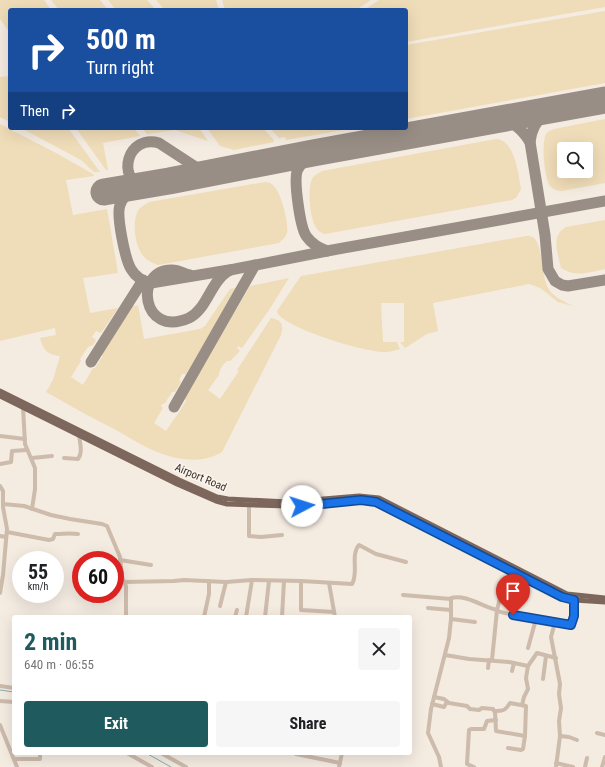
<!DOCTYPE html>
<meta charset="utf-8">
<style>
body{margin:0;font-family:"Roboto Condensed",sans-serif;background:#f6f6f6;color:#202124;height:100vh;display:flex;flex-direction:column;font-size:15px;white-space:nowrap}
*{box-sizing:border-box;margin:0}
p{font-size:13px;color:#757577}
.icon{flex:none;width:22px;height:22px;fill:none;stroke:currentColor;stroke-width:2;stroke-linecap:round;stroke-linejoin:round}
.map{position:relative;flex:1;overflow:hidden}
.details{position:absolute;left:12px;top:615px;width:400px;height:140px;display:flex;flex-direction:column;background:#fff;border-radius:4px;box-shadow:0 4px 16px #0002}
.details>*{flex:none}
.hud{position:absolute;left:8px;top:8px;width:400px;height:122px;border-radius:4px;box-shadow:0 4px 16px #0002;background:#1a4fa0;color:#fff;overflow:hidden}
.controls{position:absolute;left:557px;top:142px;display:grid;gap:8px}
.controls a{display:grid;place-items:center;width:36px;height:36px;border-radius:4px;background:#fff;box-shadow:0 4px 16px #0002;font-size:20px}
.speed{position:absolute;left:12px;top:551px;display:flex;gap:8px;font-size:20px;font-weight:700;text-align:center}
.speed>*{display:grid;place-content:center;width:52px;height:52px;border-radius:50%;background:#fff;box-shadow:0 4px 16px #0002;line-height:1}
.speed small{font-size:10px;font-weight:400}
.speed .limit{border:6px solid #d22;background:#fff;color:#111}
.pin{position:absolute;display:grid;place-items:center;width:34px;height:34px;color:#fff;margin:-41px -17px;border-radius:50% 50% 50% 0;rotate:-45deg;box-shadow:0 0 4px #0007}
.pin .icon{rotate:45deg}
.me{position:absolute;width:44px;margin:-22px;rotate:85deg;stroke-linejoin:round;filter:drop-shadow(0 0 3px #0008)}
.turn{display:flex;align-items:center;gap:14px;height:84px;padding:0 12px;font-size:18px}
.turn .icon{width:52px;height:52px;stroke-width:2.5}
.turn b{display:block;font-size:28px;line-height:34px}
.then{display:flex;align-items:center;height:38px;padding:0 12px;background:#0003;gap:8px;font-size:15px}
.round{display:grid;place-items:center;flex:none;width:42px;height:42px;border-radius:4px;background:#f6f6f6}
.head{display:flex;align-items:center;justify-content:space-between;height:68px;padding:0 12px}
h1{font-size:24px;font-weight:700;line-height:30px;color:#1f5a5e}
.button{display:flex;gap:8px;margin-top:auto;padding:8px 12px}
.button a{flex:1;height:46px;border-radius:4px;background:#1f5a5e;color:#fff;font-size:16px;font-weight:700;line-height:46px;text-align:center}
.button a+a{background:#f6f6f6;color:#202124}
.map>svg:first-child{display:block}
.sand{fill:#efdcb8;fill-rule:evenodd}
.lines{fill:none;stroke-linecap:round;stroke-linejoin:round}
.stream{stroke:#7fb0b2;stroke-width:1}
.taxiway{stroke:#988e86;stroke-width:11}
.runway{stroke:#988e86;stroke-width:27}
.minor{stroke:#cdbbac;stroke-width:4}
.major{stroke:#7d675c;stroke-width:5}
.route-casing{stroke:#114b97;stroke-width:10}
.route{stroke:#1a73e8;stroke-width:7}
.labels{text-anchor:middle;stroke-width:3.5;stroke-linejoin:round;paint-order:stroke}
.street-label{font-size:11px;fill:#3b302b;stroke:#fbf5ee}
</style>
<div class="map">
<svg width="605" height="767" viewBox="0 0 605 767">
<rect width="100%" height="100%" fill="#f4ebe1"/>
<!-- sand -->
<g class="sand">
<polygon points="0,0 44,0 51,10 10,10 10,33 0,19"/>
<polygon points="51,0 100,0 108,10 59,10"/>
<polygon points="108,0 147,0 156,10 116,10"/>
<polygon points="156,0 216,0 219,10 165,10"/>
<polygon points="222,0 371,0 356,10 225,10"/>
<polygon points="379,0 605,0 605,7 406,42 406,10 364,10"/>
<polygon points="605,11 605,83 406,119 406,45"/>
<polygon points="10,76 10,122 0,117 0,77"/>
<path d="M605 119V183L562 191C558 191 554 190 551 187 544 180 542 146 545 137 546 132 550 131 554 129ZM564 149H586V171H564Z"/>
<path d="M0 124 58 154 93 174 94 176 66 180 73 215 107 209 118 273 83 278 90 313 118 308 101 333 96 331 92 337 96 340 93 345 88 347 80 359 81 361 71 377 83 385 93 368H95L103 356 101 354 131 307 138 305 144 339 200 329 205 326 230 289 237 288 186 374H182L179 380 181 382 175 392H172L165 403 161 405V406L163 408 154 423 166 431C173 421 180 411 186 401L184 398 186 395 250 286 289 278 269 310 242 348 238 346 237 348 240 351 230 361H227C223 364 219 370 219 375L208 390 220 399 239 371 237 370 271 318C282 320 284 325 281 335L222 452C210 459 198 461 184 459 160 457 137 442 116 430 92 418 69 405 46 392L53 380 60 356C48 355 43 350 40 338L56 335 55 328 0 341Z"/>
<polygon points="21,128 68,128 100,172 94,172 81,160"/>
<polygon points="76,128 134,128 140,136 103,143 108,170 106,170"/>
<polygon points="142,128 199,128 208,141 175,130 147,134"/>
<polygon points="207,128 263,128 273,139 274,142 234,150 220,146"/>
<polygon points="270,128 355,128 286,140 285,137 279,138"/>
<path d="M496 139C515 140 518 173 521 189L516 198 512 200 325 234C322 233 319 232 317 229 310 221 307 189 312 179 314 175 319 173 322 171Z"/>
<path d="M265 182C268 182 271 183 273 185 281 192 289 223 287 233 286 237 282 240 279 243L158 265C153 263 148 261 144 257 135 247 131 221 139 209 142 206 146 204 149 202Z"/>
<path d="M605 220V269C589 272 576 278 561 268 558 253 550 236 566 227Z"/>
<path d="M526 236C529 236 532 236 535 239 543 249 541 275 548 288 555 299 564 301 573 306L558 302 540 288 529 284 433 303 438 331 427 334 405 348 400 342H404V303H381L383 342H397L400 349C395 350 390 352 385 352 364 352 291 330 278 314L277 311 301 276Z"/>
</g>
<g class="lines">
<!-- stream -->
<g class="stream">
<polyline points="0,690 14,692"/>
<polyline points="146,753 171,767"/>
</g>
<!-- taxiway -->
<g class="taxiway">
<path d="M500 119C514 121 523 131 530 142 531 129 537 120 546 111"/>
<polyline points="530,142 545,235 548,269 555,281 562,285 568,286 605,280"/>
<path d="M313 153C307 158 300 164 297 171 294 182 300 229 307 237 312 244 319 248 327 251"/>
<path d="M169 181C162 188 154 191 144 188 115 178 128 134 159 143L205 173"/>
<path d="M139 186C130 191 123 196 120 205 116 215 125 259 131 269 135 276 142 281 151 283L235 269 327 251 605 201"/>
<path d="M190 275C184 274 179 270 173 270 133 268 141 339 189 318 208 309 211 278 231 270"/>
<polyline points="91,362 143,280"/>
<polyline points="174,407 255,265"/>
</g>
<!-- runway -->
<polyline class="runway" points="104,192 169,181 313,153 605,100"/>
<!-- minor -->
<g class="minor">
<polyline points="23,407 25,444 35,468 35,489 32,509"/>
<polyline points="0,436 25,439"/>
<polyline points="32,458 52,456"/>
<path d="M64 458 78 459C83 453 80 443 79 435"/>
<polyline points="0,464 11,462 12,451 27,450"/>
<polyline points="0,486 3,491 3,507 7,529 3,575 0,593"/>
<polyline points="3,504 24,506 51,515 70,519 102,524 107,526 120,557 122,577 126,586 126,615"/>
<polyline points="249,505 249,536 261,537 282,535"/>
<path d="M7 532 49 540 53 539 55 534C63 534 70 533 78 534"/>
<polyline points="0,536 6,537"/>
<polyline points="120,560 151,565"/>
<polyline points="301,581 301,610 334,612"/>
<path d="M124 582 174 581 184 580 226 582 252 580 301 581 352 584C359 573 350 555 359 545L376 554 406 562"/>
<polyline points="329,583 335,617"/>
<polyline points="403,595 451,599"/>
<polyline points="220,606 226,582"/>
<polyline points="428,608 451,610"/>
<polyline points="497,611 513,615 571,625 574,616 574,600"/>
<polyline points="204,617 209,594 209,581"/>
<polyline points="235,617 237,610"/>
<polyline points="246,617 252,580"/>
<polyline points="265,617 269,581"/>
<polyline points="282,617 284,581"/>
<polyline points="451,619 475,622"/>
<polyline points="555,622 551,637 560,684 559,694 561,708 559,721 560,736 556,767"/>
<polyline points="528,648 536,619"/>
<polyline points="445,655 469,659 509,662 528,666 537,653 556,658"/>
<polyline points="492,660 497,610 503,587"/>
<polyline points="488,668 489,660"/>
<polyline points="512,671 514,663"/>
<polyline points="543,679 546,656"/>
<polyline points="0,686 14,688"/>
<polyline points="434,697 444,699 449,703 467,706 470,709 479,710 482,708 493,709 495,712 496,731 525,736"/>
<polyline points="0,701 14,702"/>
<polyline points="432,704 444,707 447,702"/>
<polyline points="522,705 524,697 528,689 526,678 528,666"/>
<path d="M494 711C503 711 505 711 510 703L526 706 525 736 523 749 521 750 508 748"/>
<polyline points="0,725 17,767"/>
<polyline points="597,733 605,735"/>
<polyline points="560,736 569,737 577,740"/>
<polyline points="127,753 152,767"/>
<polyline points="161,753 186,767"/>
<polyline points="296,754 340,763"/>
<polyline points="14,759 40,759 40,753"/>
<polyline points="556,763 573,767"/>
<polyline points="339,767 342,753"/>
<path d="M441 767 439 757 428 733 431 709 449 638 451 619V598C466 594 483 607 497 610"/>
<polyline points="474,767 467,764 469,730 471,729 484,729 487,721 496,720"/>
<polyline points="585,767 587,758"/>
<polyline points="602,767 605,757"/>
</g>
<!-- major -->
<g class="major">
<polyline points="0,391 179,480 217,497 228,499 288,502 359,496 379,498 567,594 605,598"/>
<polyline points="0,396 177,484 216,501 227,504 288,506 361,501 376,502 566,598 574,600 605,602"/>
</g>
</g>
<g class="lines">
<defs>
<polyline id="route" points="302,506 361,500 376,502 562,597 574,600 574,616 571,625 513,615"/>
</defs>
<!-- route casing -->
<use href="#route" class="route-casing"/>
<!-- route -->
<use href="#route" class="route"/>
</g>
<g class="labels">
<!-- street labels -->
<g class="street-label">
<text transform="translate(201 477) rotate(23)" y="4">Airport Road</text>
</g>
</g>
</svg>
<div class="controls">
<a><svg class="icon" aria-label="search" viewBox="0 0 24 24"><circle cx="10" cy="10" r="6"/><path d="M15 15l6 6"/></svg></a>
</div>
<div class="speed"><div>55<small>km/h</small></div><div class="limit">60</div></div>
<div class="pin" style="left:513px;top:615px;background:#d93025"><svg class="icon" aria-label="arrive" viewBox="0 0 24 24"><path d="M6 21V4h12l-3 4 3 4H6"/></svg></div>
<svg class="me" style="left:302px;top:506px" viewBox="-20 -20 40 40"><circle r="19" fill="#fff"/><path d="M0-13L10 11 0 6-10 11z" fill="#1a73e8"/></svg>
<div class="hud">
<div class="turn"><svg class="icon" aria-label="right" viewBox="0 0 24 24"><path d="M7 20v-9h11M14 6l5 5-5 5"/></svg><div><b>500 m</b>Turn right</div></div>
<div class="then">Then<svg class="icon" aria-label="right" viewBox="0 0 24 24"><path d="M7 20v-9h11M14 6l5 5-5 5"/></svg></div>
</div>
<section class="details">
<div class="head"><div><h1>2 min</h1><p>640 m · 06:55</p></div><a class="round"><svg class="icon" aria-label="close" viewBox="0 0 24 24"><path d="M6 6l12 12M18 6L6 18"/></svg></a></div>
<div class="button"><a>Exit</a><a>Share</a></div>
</section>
</div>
